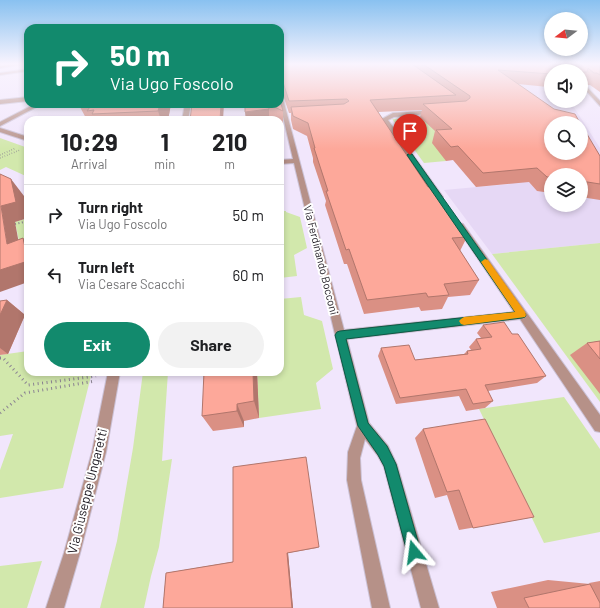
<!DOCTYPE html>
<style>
body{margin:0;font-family:Barlow,sans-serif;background:#f2f2f2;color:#202124;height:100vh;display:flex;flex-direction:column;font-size:15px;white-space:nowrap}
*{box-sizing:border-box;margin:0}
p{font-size:13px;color:#757577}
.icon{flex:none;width:22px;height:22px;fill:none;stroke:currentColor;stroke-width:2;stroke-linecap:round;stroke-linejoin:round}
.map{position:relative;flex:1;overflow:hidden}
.panel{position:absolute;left:24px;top:116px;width:260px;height:260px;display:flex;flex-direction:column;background:#fff;border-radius:12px;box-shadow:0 2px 6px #0003}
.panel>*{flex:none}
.hud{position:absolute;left:24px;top:24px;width:260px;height:84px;border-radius:12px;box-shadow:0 2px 6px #0003;background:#128a6d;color:#fff;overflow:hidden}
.needle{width:26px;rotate:254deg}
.controls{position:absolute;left:544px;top:12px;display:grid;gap:8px}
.controls a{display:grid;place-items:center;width:44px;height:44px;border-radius:50%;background:#fff;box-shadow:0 2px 6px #0003;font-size:20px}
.pin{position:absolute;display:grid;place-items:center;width:34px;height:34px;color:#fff;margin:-41px -17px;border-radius:50% 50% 50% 0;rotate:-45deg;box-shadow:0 0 4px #0007}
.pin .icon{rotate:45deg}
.me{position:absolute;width:44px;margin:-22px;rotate:344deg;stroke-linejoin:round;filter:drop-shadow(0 0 3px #0008)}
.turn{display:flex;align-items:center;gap:14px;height:84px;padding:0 20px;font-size:18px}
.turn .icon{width:52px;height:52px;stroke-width:2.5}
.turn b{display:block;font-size:28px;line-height:34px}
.eta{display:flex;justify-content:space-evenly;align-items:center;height:68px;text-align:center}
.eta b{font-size:24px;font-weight:700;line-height:28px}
.button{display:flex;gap:8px;margin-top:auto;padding:8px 20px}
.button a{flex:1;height:46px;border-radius:24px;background:#128a6d;color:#fff;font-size:16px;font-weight:700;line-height:46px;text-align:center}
.button a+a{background:#f2f2f2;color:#202124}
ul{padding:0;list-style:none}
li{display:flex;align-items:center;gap:12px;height:60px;padding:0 20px;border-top:1px solid #e0e0e0}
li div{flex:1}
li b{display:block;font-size:15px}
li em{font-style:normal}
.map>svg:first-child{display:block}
.built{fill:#e6d8f5;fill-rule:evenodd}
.green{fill:#d2e8ac}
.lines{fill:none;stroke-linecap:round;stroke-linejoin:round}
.minor-casing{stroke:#cbc1d5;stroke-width:2}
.path-far2{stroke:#8b8392;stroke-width:1.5;stroke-dasharray:0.5 2;stroke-linecap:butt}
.path-far1{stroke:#8b8392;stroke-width:2;stroke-dasharray:1 2.5;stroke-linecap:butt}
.path{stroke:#8b8392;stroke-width:3;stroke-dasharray:1 3.5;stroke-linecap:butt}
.minor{fill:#b69188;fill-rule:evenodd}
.wall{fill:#da9084}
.shaded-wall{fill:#b1766c}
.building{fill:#fda89a;stroke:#b1766c}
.route{fill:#128a6d;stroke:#0c5a47}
.slow{fill:#f59e0b}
.labels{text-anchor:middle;stroke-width:4;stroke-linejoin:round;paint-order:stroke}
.street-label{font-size:11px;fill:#1d1921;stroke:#fff}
.near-street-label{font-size:13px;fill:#1d1921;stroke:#fff}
</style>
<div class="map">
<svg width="600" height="608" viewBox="0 0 600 608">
<rect width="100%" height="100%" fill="#f1e6fc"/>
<!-- built -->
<path class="built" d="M522 64H539L551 71V101H570L600 148V243L492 254 444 190 511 184 464 134ZM551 123H581V153H551ZM551 175H581V205H551Z"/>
<!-- green -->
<g class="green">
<polygon points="420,117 451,142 446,161 424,163 392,119"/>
<polygon points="0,138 28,148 28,177 6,167 0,170"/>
<polygon points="280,211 286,211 286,212 300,217 307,248 294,255 297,276 280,278"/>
<polygon points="28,218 28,258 19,241 15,222"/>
<polygon points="600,243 600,402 492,254"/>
<polygon points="301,297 304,315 322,321 333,369 316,383 321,409 259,418 257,372 280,372 280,299"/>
<polygon points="28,351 28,372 92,372 63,488 0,498 0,470 13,434 0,436 0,355"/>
<polygon points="143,372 168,372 162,461 172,459 159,547 151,576 144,608 100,608 117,541 133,448"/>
<polygon points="564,397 600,449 600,532 544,543 479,409"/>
<polygon points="42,561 27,608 0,608 0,566"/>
</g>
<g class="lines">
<defs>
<g id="minor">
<polygon points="13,64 23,64 0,68 0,66"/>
<polygon points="28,69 28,71 0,75 0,73"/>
<polygon points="581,81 600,101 600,106 581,85"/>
<polygon points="280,94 282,95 344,330 514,312 456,226 460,223 463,224 600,415 600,432 595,431 520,319 347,339 369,423 388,446 397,465 439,608 421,608 384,467 378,456 365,439 360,458 361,480 390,608 372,608 347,480 348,452 357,426 294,163 280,164 280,160 293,159 280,104"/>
<polygon points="28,97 28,101 0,104 0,100"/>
<polygon points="35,104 42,104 0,126 0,122"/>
<polygon points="185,104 191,104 188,120 182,120"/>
<polygon points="434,110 437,112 436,113 394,117 388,120 443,197 439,199 436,199 382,119 393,113"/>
<polygon points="0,128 28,137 28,141 0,132"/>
<polygon points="108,372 120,372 106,452 80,553 64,608 46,608 64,553 92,452"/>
</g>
</defs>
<!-- minor casing -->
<use href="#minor" class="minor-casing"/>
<!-- path-far2 -->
<g class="path-far2">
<polyline points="0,155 16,148"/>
<polyline points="0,158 20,150"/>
</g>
<!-- path-far1 -->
<polyline class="path-far1" points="15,224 28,221"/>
<!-- path -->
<g class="path">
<polyline points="0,358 3,358 28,385 96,376"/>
<polyline points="0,413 25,393 95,381"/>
</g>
<!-- minor -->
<use href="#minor" class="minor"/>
</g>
<!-- wall -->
<g class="wall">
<polygon points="280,64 600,64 600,92 590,85 587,85 582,80 581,81 581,71 551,71 551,82 548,87 518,84 600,156 600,200 581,197 581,175 551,175 551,193 537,191 529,182 476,187 453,160 446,161 432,143 435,131 420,117 422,110 378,112 428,187 467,237 460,251 479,280 470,295 448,297 442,309 421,311 419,307 364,314 347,264 344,264 325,205 326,201 313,162 313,158 307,136 293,129 291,120 291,113 289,113 283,95 280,93"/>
<polygon points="73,104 171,104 168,120 87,120 80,107"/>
<polygon points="245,104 280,104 283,111 283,124 280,123 280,120 274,120 269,118 269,120 246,120"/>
<polygon points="7,300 25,315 8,354 0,355 0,301"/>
<polygon points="483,325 512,334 546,376 537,383 488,391 493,401 485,408 466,411 459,396 396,404 378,356 381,348 415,360 464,354 467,351 471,350 469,347 476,339 481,338 477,333"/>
<polygon points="600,341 600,394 570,355 587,343"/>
<polygon points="257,372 259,418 244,421 244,427 213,431 202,416"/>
<polygon points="423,429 534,517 459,530 447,495 435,498 415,438"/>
<polygon points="319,547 317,548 288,553 293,608 163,608 166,573"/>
<polygon points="548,580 590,584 589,583 600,581 600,608 497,608 491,592"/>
</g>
<!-- shaded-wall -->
<g class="shaded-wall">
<polygon points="160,104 171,104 168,120 161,120 158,111"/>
<polygon points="221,104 224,104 223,120 220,120"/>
<polygon points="269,109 269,120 246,120 245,112"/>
<polygon points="11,179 24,196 28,215 28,218 15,222 22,260 7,244 1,206"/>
<polygon points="23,238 28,244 28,282 0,292 0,270"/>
<polygon points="7,300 25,315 8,354 0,348 0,315"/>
<polygon points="253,372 257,372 259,418 254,401"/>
<polygon points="237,404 244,421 244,427 237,411"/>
<polygon points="287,553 288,553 293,608 292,608"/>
</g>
<!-- building -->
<g class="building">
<polygon points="280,64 412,64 456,95 370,100 428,187 432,187 467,237 452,238 479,280 444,284 449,295 428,297 426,293 367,300 349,249 346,250 326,191 328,191 314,148 315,148 308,123 293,116 291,107 344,104 349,101 347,99 289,101 283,82 280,81"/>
<polygon points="423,64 600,64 600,75 597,73 594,73 588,68 587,72 581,72 581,71 551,69 552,71 551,71 551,74 498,70 554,109 575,114 580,123 551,123 551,153 581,153 581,124 600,156 600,184 581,181 581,175 551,175 551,177 547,177 537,168 483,173 458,146 451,147 436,130 452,129 423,104 466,101 470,98 470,96"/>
<polygon points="280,100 283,111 268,104 269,109 245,112 245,104 280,104"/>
<polygon points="81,104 160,104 158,111 92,114 94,110 87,111 90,107 83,107 84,105 80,105"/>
<polygon points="192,104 221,104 220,120 190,120"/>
<polygon points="0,174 11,179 16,202 1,206 7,244 23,238 28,261 0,270"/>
<polygon points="7,300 0,315 0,301"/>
<polygon points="504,322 512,334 518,334 546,376 485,385 493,401 473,404 466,389 400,398 381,348 409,345 415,360 468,354 467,351 481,349 476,339 492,337 483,325"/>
<polygon points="600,341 600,359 587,343"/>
<polygon points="204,372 253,372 254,401 237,404 237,411 202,416"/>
<polygon points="485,419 534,517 473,528 459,490 447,492 423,429"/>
<polygon points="306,457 319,547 287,553 292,608 163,608 166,573 233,562 233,467"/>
<polygon points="590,584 600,603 600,608 529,608 524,598"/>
</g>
<!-- sky -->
<linearGradient id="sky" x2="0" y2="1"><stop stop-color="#89c1f0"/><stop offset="0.43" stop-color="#f9f4fe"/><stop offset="1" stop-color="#f9f4fe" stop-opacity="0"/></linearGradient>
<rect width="600" height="149" fill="url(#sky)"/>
<!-- route -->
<polygon class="route" points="408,154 412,154 526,315 525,317 522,318 346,339 368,423 387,446 396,464 421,552 419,557 414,559 409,557 407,552 384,466 378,455 358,426 335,335 337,332 340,331 515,312 407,155"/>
<!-- slow -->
<polygon class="slow" points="485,259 488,260 525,312 526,315 525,317 464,325 461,324 459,321 461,319 464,317 515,312 481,262"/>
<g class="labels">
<!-- street labels -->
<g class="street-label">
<text transform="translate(321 260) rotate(76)" y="4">Via Ferdinando Bocconi</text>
</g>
<!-- near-street labels -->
<g class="near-street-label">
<text transform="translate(87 491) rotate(-76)" y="5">Via Giuseppe Ungaretti</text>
</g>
</g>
</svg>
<div class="controls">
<a><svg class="needle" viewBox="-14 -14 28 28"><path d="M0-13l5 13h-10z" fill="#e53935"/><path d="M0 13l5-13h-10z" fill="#757577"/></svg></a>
<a><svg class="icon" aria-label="sound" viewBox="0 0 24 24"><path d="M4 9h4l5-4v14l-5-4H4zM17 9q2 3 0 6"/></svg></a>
<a><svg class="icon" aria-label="search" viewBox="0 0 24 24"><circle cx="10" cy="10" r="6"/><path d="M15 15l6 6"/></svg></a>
<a><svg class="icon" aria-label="layers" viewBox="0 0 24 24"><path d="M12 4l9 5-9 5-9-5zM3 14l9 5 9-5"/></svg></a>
</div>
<div class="pin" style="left:410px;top:155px;background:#d93025"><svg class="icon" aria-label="arrive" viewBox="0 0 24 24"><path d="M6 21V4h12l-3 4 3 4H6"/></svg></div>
<svg class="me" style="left:414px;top:552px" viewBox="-20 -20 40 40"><path d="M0-17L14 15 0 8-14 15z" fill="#128a6d" stroke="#fff" stroke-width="4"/></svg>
<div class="hud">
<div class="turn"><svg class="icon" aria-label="right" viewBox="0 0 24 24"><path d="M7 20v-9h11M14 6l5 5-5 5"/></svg><div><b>50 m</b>Via Ugo Foscolo</div></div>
</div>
<section class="panel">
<div class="eta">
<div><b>10:29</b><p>Arrival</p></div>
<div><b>1</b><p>min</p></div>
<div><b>210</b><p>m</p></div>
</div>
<ul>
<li><svg class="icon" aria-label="right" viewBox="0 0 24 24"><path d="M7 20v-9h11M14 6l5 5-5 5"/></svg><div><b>Turn right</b><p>Via Ugo Foscolo</p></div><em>50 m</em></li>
<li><svg class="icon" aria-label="left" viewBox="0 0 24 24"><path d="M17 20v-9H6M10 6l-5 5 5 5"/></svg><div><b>Turn left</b><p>Via Cesare Scacchi</p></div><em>60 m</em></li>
</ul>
<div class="button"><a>Exit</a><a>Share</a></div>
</section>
</div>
